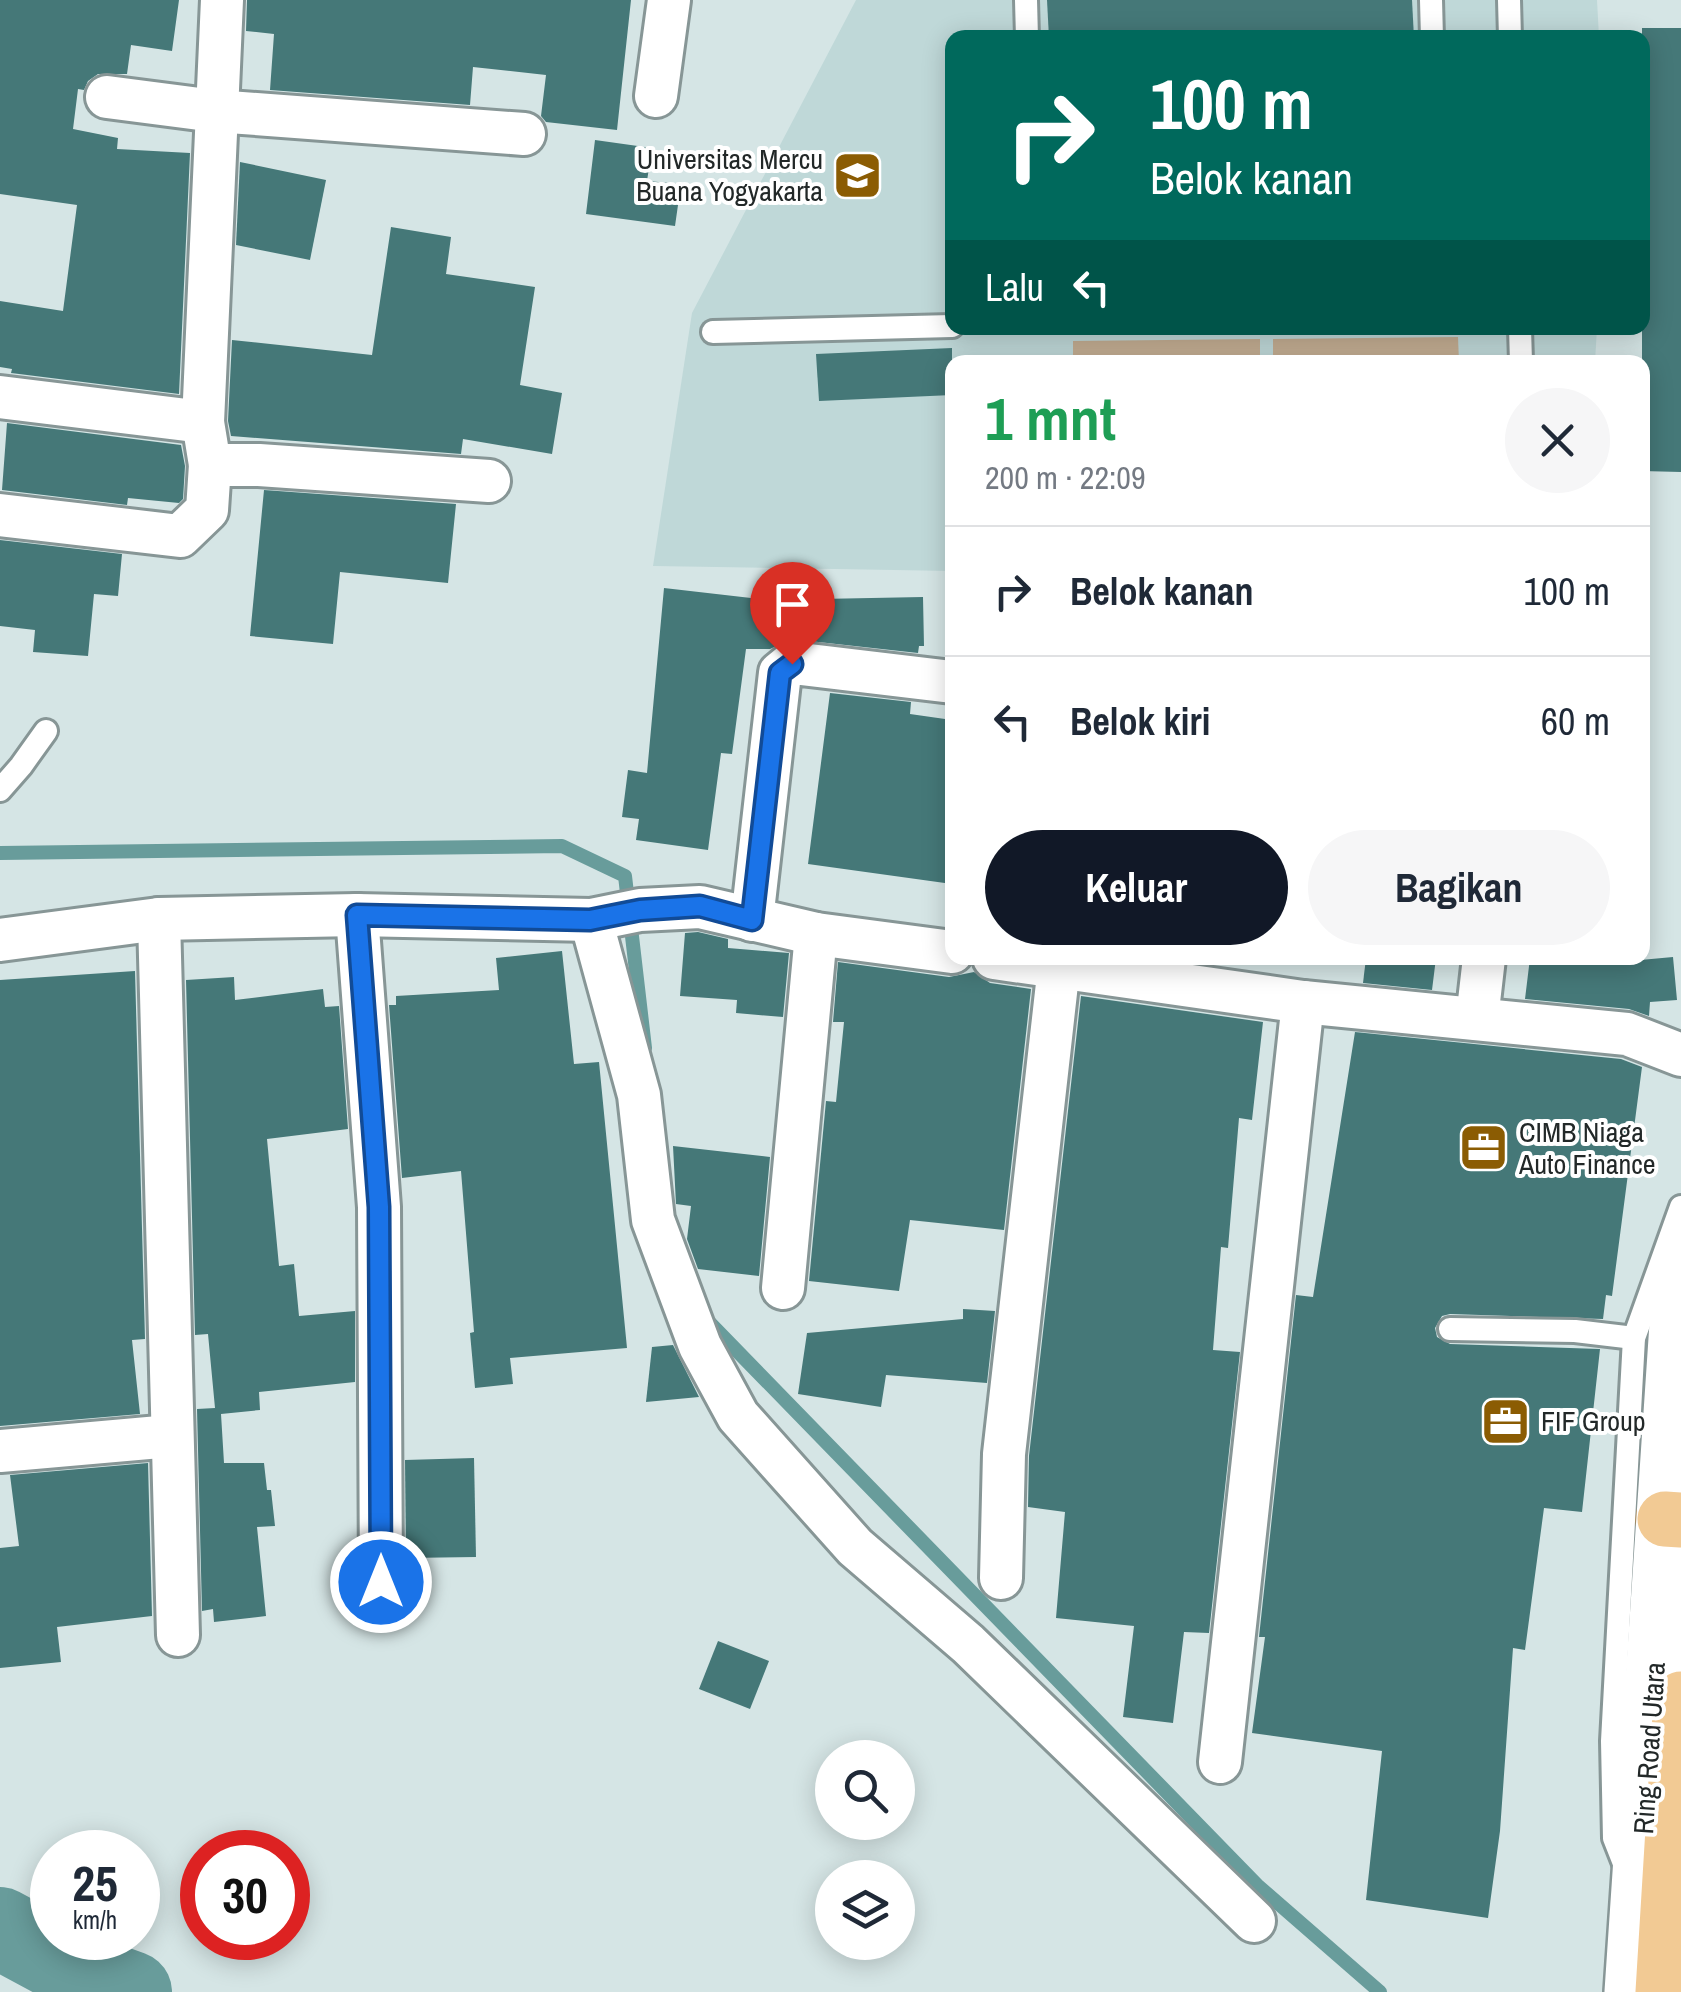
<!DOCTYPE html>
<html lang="id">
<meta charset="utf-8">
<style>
body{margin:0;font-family:"Archivo Narrow",sans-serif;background:#f6f6f7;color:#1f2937;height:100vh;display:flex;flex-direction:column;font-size:38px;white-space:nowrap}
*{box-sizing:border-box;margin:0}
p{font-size:32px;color:#747a83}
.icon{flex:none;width:55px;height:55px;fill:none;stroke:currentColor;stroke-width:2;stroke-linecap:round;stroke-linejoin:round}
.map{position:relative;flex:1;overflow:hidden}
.sheet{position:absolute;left:945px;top:355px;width:705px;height:610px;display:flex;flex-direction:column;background:#fff;border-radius:20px;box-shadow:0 5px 25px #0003}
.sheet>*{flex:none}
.top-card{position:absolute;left:945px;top:30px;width:705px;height:305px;border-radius:20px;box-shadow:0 5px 25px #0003;background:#00695c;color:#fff;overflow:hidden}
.buttons{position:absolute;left:815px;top:1740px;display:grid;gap:20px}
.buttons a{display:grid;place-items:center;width:100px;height:100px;border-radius:50%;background:#fff;box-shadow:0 5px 25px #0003;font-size:50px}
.speed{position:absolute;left:30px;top:1830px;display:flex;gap:20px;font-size:50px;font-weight:700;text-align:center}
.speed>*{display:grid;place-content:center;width:130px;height:130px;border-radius:50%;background:#fff;box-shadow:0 5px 25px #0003;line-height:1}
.speed small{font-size:25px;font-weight:400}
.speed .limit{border:15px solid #d22;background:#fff;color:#111}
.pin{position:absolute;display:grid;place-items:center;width:85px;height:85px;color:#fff;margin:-102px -42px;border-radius:50% 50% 50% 0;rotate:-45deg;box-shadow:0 0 10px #0007}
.pin .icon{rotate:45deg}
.me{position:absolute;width:110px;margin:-55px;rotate:0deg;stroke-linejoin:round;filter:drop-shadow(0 0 8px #0008)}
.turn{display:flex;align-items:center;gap:35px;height:210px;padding:0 40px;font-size:45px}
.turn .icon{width:130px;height:130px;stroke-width:2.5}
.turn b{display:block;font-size:70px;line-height:85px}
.then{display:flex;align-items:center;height:95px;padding:0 40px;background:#0003;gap:20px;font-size:38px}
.round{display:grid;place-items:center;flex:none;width:105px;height:105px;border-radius:52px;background:#f6f6f7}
.overview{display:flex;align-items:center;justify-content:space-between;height:170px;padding:0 40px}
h1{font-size:60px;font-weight:800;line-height:75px;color:#1e9e55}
.cta{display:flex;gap:20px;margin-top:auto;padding:20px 40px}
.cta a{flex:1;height:115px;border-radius:60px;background:#111827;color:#fff;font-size:40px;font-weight:800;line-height:115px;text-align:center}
.cta a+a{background:#f6f6f7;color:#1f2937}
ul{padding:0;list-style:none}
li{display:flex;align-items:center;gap:30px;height:130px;padding:0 40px;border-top:2px solid #e0e1e3}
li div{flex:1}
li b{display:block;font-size:38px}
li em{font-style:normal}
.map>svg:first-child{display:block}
.built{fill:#bfd8d8}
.green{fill:#c3ad92}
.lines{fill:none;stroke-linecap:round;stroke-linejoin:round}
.stream{stroke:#689c9b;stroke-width:14}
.river{stroke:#689c9b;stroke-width:82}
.building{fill:#457878}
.service-casing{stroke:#879696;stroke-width:28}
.minor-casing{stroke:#879696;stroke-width:48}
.tertiary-casing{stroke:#879696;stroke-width:60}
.trunk-casing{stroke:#a7895d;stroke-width:60}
.service{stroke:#fff;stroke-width:22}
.minor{stroke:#fff;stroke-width:42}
.tertiary{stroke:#fff;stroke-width:55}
.trunk{stroke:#f2ca94;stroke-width:55}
.route-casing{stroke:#114b97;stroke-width:25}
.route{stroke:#1a73e8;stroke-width:18}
.labels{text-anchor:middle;stroke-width:8;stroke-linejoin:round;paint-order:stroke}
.poi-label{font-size:28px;fill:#222828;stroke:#fff;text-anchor:start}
.street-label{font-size:28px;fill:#222828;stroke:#fff}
</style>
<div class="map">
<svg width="1681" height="1992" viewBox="0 0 1681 1992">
<rect width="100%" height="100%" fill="#d5e5e5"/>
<!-- built -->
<polygon class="built" points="856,0 1597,0 1599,37 952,38 952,328 1597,328 1595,362 952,362 952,571 653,566 692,313"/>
<!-- green -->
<g class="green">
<polygon points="1458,337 1459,362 1273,362 1273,339"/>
<polygon points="1260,339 1260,362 1073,362 1073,341"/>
</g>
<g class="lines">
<!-- stream -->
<g class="stream">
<polyline points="0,853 562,846 625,876 645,1048"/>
<polyline points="705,1318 1257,1885 1380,1992"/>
</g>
<!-- river -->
<polyline class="river" points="0,1928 95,1979 131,1992"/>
</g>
<!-- building -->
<g class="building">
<polygon points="0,0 179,0 172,51 131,45 127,74 98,74 88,81 84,90 78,89 73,129 118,138 117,149 190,153 179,394 11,373 12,369 0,367 0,301 63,311 77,205 0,194"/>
<polygon points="247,0 631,0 617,130 546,122 541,116 546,75 473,67 470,105 270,90 274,34 246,31"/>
<polygon points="1047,0 1412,0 1414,38 1049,38"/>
<polygon points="1642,28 1681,28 1681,472 1642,471"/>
<polygon points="595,140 652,148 647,181 681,184 675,226 586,214"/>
<polygon points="240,162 326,180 310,260 236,245"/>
<polygon points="391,227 451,237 446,274 535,287 520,385 562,393 552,454 463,439 461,454 231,436 228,421 232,340 372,355"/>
<polygon points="952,348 952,395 819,401 816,354"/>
<polygon points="7,423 181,445 185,466 183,499 179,503 128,498 127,505 2,490"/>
<polygon points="264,490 456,504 448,583 340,572 333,644 250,636"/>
<polygon points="0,540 122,554 118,596 94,594 88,656 33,652 35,630 0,626"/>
<polygon points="664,588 768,600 923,597 924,646 919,646 918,653 791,639 770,649 746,649 732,754 721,753 708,850 636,840 639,819 622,817 628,770 647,773"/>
<polygon points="830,693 911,702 910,714 952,720 952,884 808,864"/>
<polygon points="698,932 728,939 728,948 789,953 783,1017 736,1013 737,1000 680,996 685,933"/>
<polygon points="562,951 574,1064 599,1062 627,1348 510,1358 513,1384 475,1388 470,1333 474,1332 461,1171 402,1178 389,1005 396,1005 396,996 499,990 496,958"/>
<polygon points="1673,957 1677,1000 1650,1002 1649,1016 1629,1009 1525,999 1530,958 1598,958 1597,964"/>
<polygon points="1366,958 1436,958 1432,990 1363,983"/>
<polygon points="838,962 949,977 974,972 990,983 1031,989 1004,1230 910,1220 899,1291 809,1281 826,1101 836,1102 844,1022 833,1022"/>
<polygon points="135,971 145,1339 132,1340 140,1414 0,1426 0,980"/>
<polygon points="234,977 235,1000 323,989 325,1007 339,1006 348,1129 267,1139 279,1266 294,1264 299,1316 355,1311 355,1382 259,1392 260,1410 221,1414 224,1463 264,1463 267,1490 271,1490 275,1526 257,1527 266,1616 214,1622 213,1609 202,1611 197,1409 215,1408 208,1334 195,1335 186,980"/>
<polygon points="1081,996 1263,1022 1252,1120 1239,1118 1228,1248 1221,1247 1213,1350 1240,1352 1209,1633 1184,1632 1173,1723 1123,1717 1134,1626 1056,1618 1065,1512 1028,1507 1029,1456"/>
<polygon points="1355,1032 1621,1059 1642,1067 1612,1296 1606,1295 1603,1319 1450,1314 1442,1316 1435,1328 1437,1337 1450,1344 1600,1349 1582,1512 1544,1508 1525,1650 1513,1648 1500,1831 1488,1918 1366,1900 1382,1751 1252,1733 1265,1637 1259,1637 1296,1295 1313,1297"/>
<polygon points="673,1146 770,1157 759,1276 698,1269 687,1239 691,1206 676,1204"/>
<polygon points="963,1309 995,1311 987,1383 886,1375 881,1407 798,1394 807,1333 963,1319"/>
<polygon points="673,1345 699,1397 646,1402 652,1347"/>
<polygon points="474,1458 476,1557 406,1558 405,1460"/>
<polygon points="148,1463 152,1616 57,1627 61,1662 0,1668 0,1548 19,1546 10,1475"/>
<polygon points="718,1641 769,1661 750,1709 699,1689"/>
</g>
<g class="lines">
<defs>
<g id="service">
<polyline points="1026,0 1027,38"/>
<polyline points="1431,0 1432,38"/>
<polyline points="1509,0 1510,38"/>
<polyline points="1520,328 1521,362"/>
<polyline points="713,332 952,326"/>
<polyline points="0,790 21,766 46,731"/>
<polyline points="1450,1329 1575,1331 1634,1338"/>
<polyline points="1625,1866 1614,1838 1612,1741 1634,1338 1681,1207"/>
</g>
<g id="minor">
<polyline points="656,96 669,0"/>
<polyline points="107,97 215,111 524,134"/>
<polyline points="0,397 203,422 222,0"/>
<polyline points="203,422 210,465 259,465 489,481"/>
<polyline points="0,515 180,536 207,510 210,465"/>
<polyline points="357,915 379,1207 381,1581"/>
<polyline points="159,919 178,1635"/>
<polyline points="591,920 639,1095 653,1220 700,1346 738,1416 855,1547 968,1644 1254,1921"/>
<polyline points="752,920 780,673 791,664 801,664 952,682"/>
<polyline points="0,940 159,919 357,915 591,920 640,910 700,907 816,934 952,952"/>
<polyline points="994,958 1303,1002 1627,1034 1681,1055"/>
<polyline points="1477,1019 1484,958"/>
<polyline points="783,1288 816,934"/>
<polyline points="0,1451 171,1436"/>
<polyline points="1001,1578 1004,1454 1059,966"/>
<polyline points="1220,1762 1303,1002"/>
</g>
<polyline id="tertiary" points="1632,1992 1681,1265"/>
<g id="trunk">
<polyline points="1665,1519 1681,1520"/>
<polyline points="1663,1992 1681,1699"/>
</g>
</defs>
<!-- service casing -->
<use href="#service" class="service-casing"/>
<!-- minor casing -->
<use href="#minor" class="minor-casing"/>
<!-- tertiary casing -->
<use href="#tertiary" class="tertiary-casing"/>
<!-- trunk casing -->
<use href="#trunk" class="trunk-casing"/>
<!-- service -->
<use href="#service" class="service"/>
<!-- minor -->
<use href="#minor" class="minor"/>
<!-- tertiary -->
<use href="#tertiary" class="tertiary"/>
<!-- trunk -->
<use href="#trunk" class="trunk"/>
</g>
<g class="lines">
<defs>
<polyline id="route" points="381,1582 379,1207 357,915 590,920 640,910 700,906 752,920 780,673 792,664"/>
</defs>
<!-- route casing -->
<use href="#route" class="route-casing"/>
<!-- route -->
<use href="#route" class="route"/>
</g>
<!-- icons -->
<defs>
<symbol id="university-square" viewBox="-11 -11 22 22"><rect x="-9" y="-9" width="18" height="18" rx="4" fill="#8b5c03" stroke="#fff"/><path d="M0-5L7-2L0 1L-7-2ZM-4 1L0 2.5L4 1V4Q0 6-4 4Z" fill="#fff"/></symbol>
<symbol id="office-square" viewBox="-11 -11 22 22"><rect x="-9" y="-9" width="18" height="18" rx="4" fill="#8b5c03" stroke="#fff"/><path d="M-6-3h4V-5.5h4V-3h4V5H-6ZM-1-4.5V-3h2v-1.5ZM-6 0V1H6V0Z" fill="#fff"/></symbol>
</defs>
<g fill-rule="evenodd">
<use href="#university-square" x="830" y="148" width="55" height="55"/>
<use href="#office-square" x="1456" y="1120" width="55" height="55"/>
<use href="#office-square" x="1478" y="1394" width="55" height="55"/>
</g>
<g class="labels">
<!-- poi labels -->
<g class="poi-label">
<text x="823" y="169" text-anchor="end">Universitas Mercu<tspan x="823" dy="32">Buana Yogyakarta</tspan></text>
<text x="1519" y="1142">CIMB Niaga<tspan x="1519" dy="32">Auto Finance</tspan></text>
<text x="1541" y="1431">FIF Group</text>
</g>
<!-- street labels -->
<g class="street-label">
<text transform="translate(1649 1748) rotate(-86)" y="10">Ring Road Utara</text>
</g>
</g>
</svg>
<div class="buttons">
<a><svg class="icon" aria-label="search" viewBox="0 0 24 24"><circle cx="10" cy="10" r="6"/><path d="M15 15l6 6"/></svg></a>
<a><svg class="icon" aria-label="layers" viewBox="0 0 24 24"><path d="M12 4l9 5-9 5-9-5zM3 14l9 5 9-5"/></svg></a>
</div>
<div class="speed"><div>25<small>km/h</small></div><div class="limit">30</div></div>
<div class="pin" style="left:792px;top:664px;background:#d93025"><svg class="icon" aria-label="arrive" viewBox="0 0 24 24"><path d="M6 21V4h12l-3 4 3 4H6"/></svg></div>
<svg class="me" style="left:381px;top:1582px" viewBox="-20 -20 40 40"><circle r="17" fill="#1a73e8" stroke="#fff" stroke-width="3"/><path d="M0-11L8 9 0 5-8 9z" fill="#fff"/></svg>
<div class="top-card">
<div class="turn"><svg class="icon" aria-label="right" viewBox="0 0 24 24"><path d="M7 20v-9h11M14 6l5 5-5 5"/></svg><div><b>100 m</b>Belok kanan</div></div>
<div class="then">Lalu<svg class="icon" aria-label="left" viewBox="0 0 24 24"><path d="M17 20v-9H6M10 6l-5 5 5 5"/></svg></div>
</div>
<section class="sheet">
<div class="overview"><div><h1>1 mnt</h1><p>200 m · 22:09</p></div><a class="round"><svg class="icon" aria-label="close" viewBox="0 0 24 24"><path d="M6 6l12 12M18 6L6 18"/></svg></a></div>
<ul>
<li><svg class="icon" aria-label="right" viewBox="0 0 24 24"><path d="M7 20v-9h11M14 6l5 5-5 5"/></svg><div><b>Belok kanan</b></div><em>100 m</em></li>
<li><svg class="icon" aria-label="left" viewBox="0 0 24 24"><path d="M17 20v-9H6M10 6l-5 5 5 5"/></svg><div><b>Belok kiri</b></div><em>60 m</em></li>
</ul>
<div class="cta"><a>Keluar</a><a>Bagikan</a></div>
</section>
</div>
